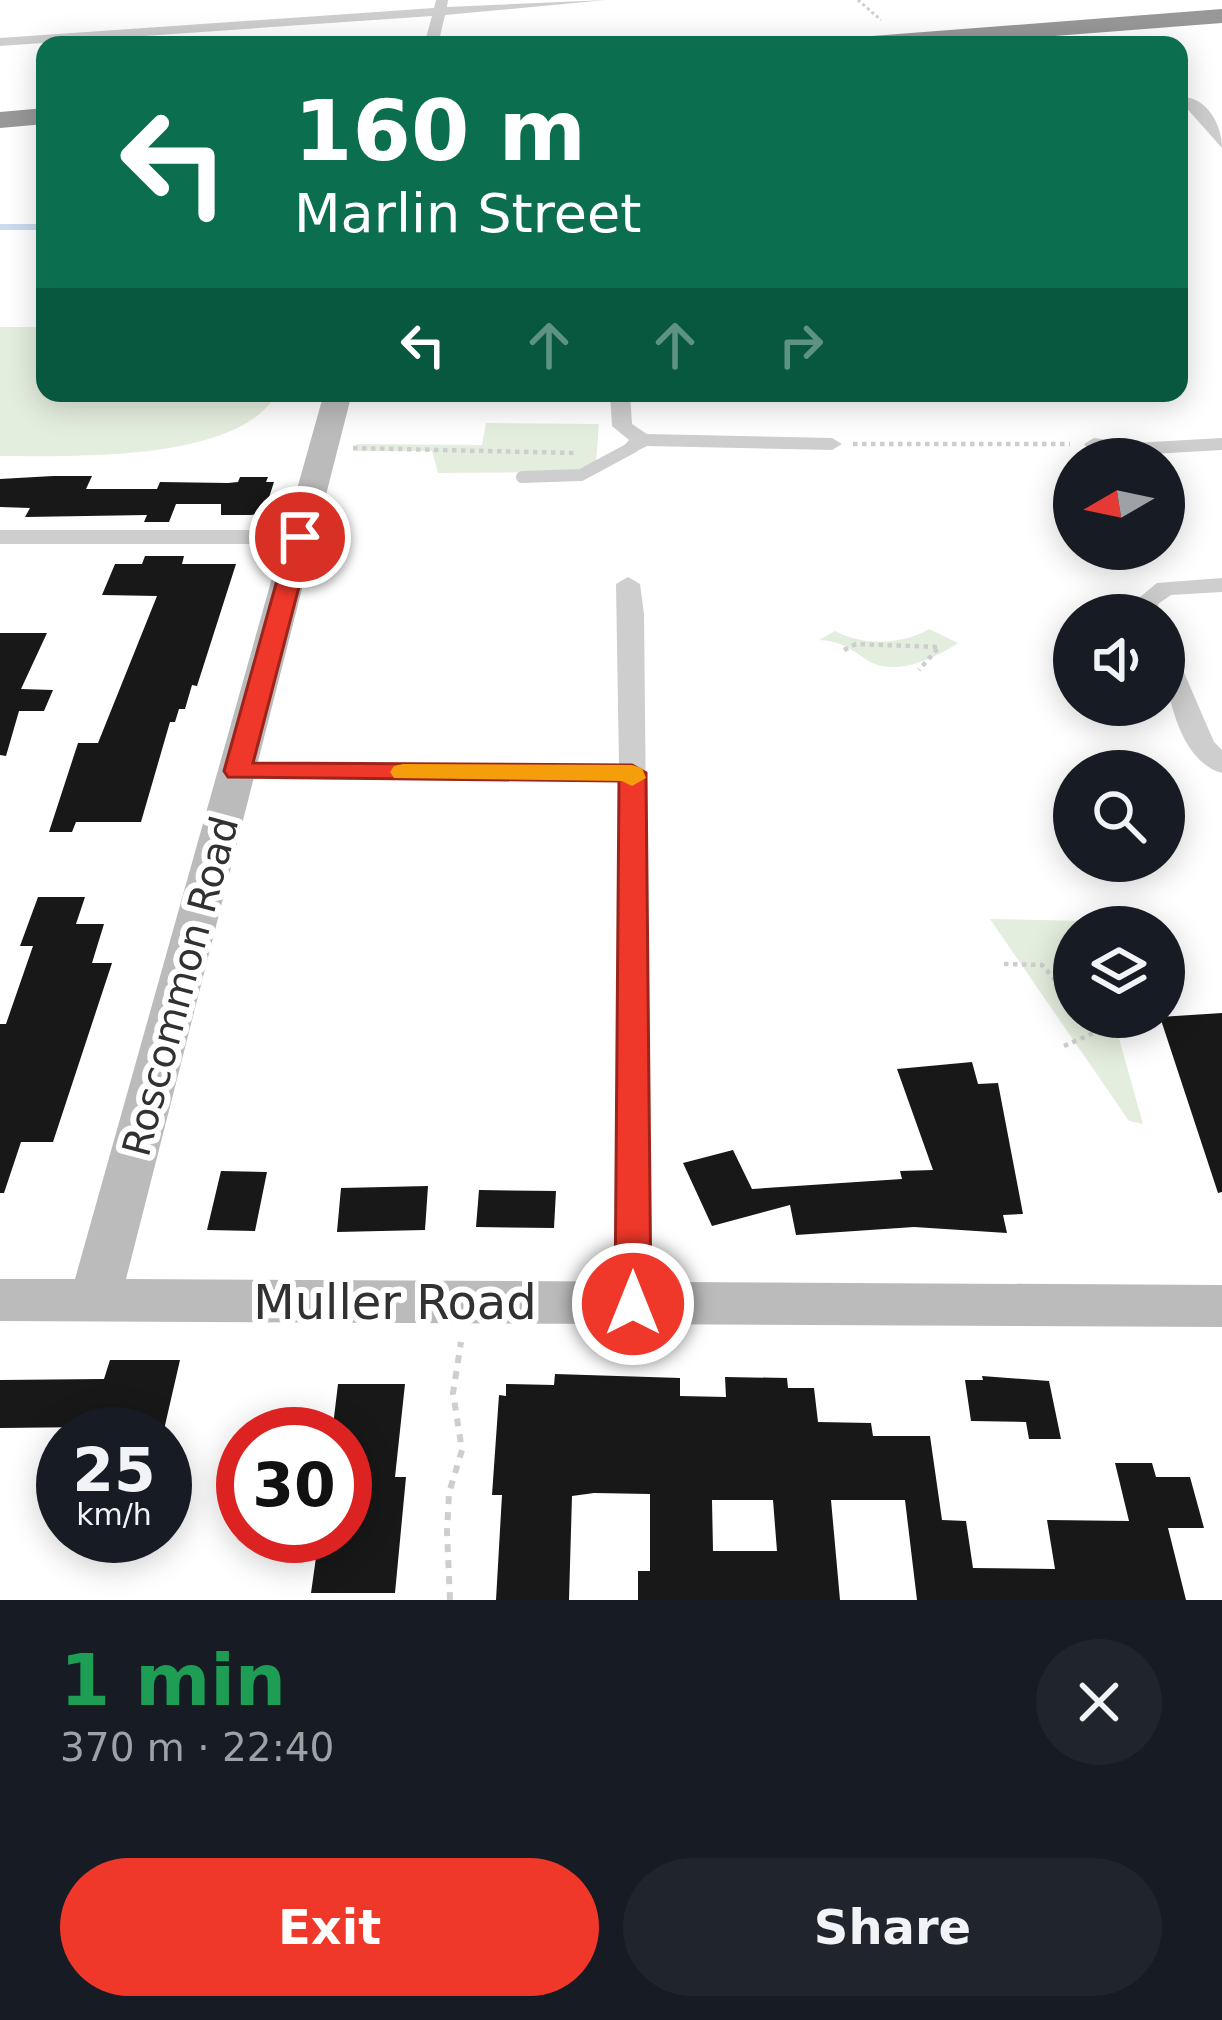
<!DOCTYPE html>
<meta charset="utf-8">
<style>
body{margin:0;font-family:"DejaVu Sans",sans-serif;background:#20242c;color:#f1f3f6;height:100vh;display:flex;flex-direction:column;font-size:45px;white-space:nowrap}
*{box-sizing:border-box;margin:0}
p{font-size:39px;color:#9ea1a6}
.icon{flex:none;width:66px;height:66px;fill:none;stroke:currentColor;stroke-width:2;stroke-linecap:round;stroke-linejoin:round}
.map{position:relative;height:1600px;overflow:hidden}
.sheet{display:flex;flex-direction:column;background:#171b24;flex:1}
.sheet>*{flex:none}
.hud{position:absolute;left:36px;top:36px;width:1152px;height:366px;border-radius:24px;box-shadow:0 6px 30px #0003;background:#0b6e4f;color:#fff;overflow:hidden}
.needle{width:78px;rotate:261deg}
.fabs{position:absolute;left:1053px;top:438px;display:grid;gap:24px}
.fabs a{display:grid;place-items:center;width:132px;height:132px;border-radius:50%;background:#171b24;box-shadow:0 6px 30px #0003;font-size:60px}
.speed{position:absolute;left:36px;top:1407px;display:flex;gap:24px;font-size:60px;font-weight:700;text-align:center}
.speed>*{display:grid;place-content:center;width:156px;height:156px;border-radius:50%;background:#171b24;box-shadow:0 6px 30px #0003;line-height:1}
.speed small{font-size:30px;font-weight:400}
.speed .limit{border:18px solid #d22;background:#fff;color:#111}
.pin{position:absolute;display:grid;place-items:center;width:102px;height:102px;color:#fff;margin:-51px;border:6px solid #fff;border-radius:50%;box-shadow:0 3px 12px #0007}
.me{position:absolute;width:132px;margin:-66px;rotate:0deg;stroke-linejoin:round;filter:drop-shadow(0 0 9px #0008)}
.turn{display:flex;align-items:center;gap:42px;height:252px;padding:0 60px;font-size:54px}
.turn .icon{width:156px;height:156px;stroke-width:2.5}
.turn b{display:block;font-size:84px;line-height:102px}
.lanes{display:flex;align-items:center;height:114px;padding:0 60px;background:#0003;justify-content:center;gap:60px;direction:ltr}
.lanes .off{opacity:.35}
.round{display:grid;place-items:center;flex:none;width:126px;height:126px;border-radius:63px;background:#20242c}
.head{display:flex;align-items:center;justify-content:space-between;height:204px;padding:0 60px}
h1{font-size:72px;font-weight:700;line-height:90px;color:#1e9e55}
.button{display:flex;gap:24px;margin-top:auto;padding:24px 60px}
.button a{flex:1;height:138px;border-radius:72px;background:#f0382a;color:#fff;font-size:48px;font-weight:700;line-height:138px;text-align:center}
.button a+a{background:#20242c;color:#f1f3f6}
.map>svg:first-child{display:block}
.green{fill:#e4eede}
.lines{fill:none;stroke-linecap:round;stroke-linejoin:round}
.stream{stroke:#cadbef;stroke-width:6}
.building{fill:#181818;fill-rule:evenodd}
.path-far2{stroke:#cecece;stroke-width:3;stroke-dasharray:3 3;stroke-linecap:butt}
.path-far1{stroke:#cecece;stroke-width:4.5;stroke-dasharray:4.5 4.5;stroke-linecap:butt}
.path{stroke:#cecece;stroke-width:6;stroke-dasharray:8 8;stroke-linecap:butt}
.lane{stroke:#cecece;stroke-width:12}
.street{fill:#cecece;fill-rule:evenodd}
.secondary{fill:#bbb;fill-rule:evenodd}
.highway{fill:#989898;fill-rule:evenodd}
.route{fill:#f0382a;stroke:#9c241b;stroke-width:3}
.slow{fill:#f59e0b}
.labels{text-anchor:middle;stroke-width:12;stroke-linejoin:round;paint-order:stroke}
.street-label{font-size:39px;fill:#313131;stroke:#fff}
.near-street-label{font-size:48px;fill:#313131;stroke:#fff}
</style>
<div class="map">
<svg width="1222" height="1600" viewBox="0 0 1222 1600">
<rect width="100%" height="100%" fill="#fff"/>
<!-- green -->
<g class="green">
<path d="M0 327H45V393H277C240 463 68 456 0 456Z"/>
<polygon points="486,423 599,424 596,462 573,472 438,473 432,451 354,451 356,444 482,445"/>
<path d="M929 629 958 643C934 659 892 679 864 658 848 647 839 641 819 640L835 631C863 646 902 645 929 629Z"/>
<polygon points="990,919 1086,921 1087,927 1074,927 1074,1017 1113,1017 1143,1124 1129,1121"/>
</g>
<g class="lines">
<!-- stream -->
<polyline class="stream" points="0,227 35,227"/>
</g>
<!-- building -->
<g class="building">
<polygon points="53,476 92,476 86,489 157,489 160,482 228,483 238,482 240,477 268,477 266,482 274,482 264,513 251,515 221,515 221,504 176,504 169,522 144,522 147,515 25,517 30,508 0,507 0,479"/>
<polygon points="145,556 184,556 182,564 236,564 197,686 192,685 185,709 179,709 175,722 170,722 141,822 76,822 72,832 49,832 78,743 98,743 157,596 102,595 115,564 142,564"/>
<polygon points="0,633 47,633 21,689 53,690 44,711 19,711 6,756 0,755"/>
<polygon points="38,897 85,897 76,924 104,924 92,963 112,963 53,1142 21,1142 4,1193 0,1193 0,1024 6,1024 33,946 20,946"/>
<polygon points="1222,1013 1222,1192 1218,1193 1160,1017"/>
<polygon points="972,1062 978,1084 998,1083 1023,1214 1003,1215 1007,1233 914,1227 796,1235 790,1205 712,1226 683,1163 733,1150 752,1189 902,1179 900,1171 933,1170 897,1069"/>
<polygon points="221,1171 267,1172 255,1231 207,1230"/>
<polygon points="428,1186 425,1230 337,1232 341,1188"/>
<polygon points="479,1190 556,1191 554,1228 476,1227"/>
<polygon points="110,1360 180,1360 163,1434 90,1434 92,1427 0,1428 0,1380 104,1379"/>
<path d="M555 1374 680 1378V1396L726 1397 725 1377 787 1378 788 1388H814L818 1422 871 1423 873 1436H930L942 1520 966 1521 973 1568 1055 1569 1047 1520 1129 1521 1115 1463H1152L1156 1477H1190L1204 1528H1168L1186 1600H917L905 1500H831L840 1600H638V1571H650V1494L594 1493 572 1496 569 1600H496L502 1495H492L499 1395 506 1396V1384L554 1385ZM712 1500H773L777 1551H713Z"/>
<polygon points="982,1376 1049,1381 1061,1439 1029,1439 1026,1422 971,1421 965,1380 983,1380"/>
<polygon points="338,1384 405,1384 395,1477 406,1477 395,1593 311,1593 319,1536 345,1536 345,1434 332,1434"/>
</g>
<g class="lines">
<!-- path-far2 -->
<polyline class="path-far2" points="858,0 881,20"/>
<!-- path-far1 -->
<g class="path-far1">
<polyline points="853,444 1070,444"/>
<polyline points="353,448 575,453"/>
<polyline points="844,650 856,644 939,647 919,670"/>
<polyline points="1004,964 1042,965 1066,992 1074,992"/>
<polyline points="1064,1046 1096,1032 1099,1017"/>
</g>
<!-- path -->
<polyline class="path" points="450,1600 447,1532 449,1493 462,1450 453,1393 461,1342"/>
<!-- lane -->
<polyline class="lane" points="522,477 581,475 633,447"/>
<!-- street -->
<g class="street">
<polygon points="436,0 448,0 447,7 606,0 445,15 438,45 424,45 432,16 0,46 0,38 434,8"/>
<path d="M1182 97C1207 97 1222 125 1222 148L1182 103Z"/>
<polygon points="610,393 630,393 632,424 647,434 832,438 842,444 832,450 647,446 633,453 623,447 629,440 612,426"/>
<polygon points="1094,438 1134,443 1222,438 1222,450 1134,455 1087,448 1084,444"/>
<polygon points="0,530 300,530 311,537 300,544 0,544"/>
<polygon points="628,577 640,584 644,614 651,1304 646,1314 633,1319 620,1314 615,1304 619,781 238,779 225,771 238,763 619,765 616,584"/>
<polygon points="1222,578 1222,592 1171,595 1158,604 1160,615 1136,615 1134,602 1157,583"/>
<path d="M1164 647 1176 654 1214 742 1222 750V773C1177 761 1164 685 1164 647Z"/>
</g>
<!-- secondary -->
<polygon class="secondary" points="324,393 352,393 126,1279 1222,1285 1222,1327 0,1321 0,1279 75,1279"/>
<!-- highway -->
<g class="highway">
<polygon points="1222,9 1222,23 939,45 834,45 846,38"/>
<polygon points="45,108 45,124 0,128 0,112"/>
</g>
</g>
<!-- route -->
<polygon class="route" points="300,530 312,537 253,763 632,765 646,773 651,1304 646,1314 633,1319 620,1314 615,1304 619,781 228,777 224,771 289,537"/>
<!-- slow -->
<polygon class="slow" points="403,764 632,765 642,768 646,778 632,786 622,781 394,778 390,772 394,766"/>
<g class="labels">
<!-- street labels -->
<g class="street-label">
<text transform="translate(180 986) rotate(-75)" y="14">Roscommon Road</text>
</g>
<!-- near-street labels -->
<g class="near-street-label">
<text x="395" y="1319">Muller Road</text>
</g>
</g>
</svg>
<div class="fabs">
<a><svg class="needle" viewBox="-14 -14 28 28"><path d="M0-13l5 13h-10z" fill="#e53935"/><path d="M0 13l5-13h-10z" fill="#9ea1a6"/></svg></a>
<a><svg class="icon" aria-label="sound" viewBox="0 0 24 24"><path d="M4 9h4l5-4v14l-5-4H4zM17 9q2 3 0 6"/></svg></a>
<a><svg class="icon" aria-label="search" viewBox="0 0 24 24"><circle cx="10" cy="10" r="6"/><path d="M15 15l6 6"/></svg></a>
<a><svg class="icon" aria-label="layers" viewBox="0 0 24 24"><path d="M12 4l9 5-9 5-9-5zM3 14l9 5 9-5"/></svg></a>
</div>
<div class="speed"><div>25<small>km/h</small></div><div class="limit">30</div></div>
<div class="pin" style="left:300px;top:537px;background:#d93025"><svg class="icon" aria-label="arrive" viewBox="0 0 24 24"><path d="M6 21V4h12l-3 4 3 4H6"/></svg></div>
<svg class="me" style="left:633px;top:1304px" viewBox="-20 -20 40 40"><circle r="17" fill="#f0382a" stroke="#fff" stroke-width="3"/><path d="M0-11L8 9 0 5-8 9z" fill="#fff"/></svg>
<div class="hud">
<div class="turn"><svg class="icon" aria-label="left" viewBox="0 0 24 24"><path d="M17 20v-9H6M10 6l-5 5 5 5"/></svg><div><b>160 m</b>Marlin Street</div></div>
<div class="lanes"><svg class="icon" aria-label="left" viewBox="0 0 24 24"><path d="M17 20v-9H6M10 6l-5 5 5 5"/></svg><svg class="icon off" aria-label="ahead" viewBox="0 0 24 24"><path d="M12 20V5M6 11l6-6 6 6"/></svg><svg class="icon off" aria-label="ahead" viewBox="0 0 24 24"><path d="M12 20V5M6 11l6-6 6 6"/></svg><svg class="icon off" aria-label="right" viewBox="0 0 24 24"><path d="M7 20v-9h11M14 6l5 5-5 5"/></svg></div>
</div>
</div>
<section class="sheet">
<div class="head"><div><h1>1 min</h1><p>370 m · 22:40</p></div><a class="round"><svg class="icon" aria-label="close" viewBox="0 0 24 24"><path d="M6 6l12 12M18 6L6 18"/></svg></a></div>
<div class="button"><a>Exit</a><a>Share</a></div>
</section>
